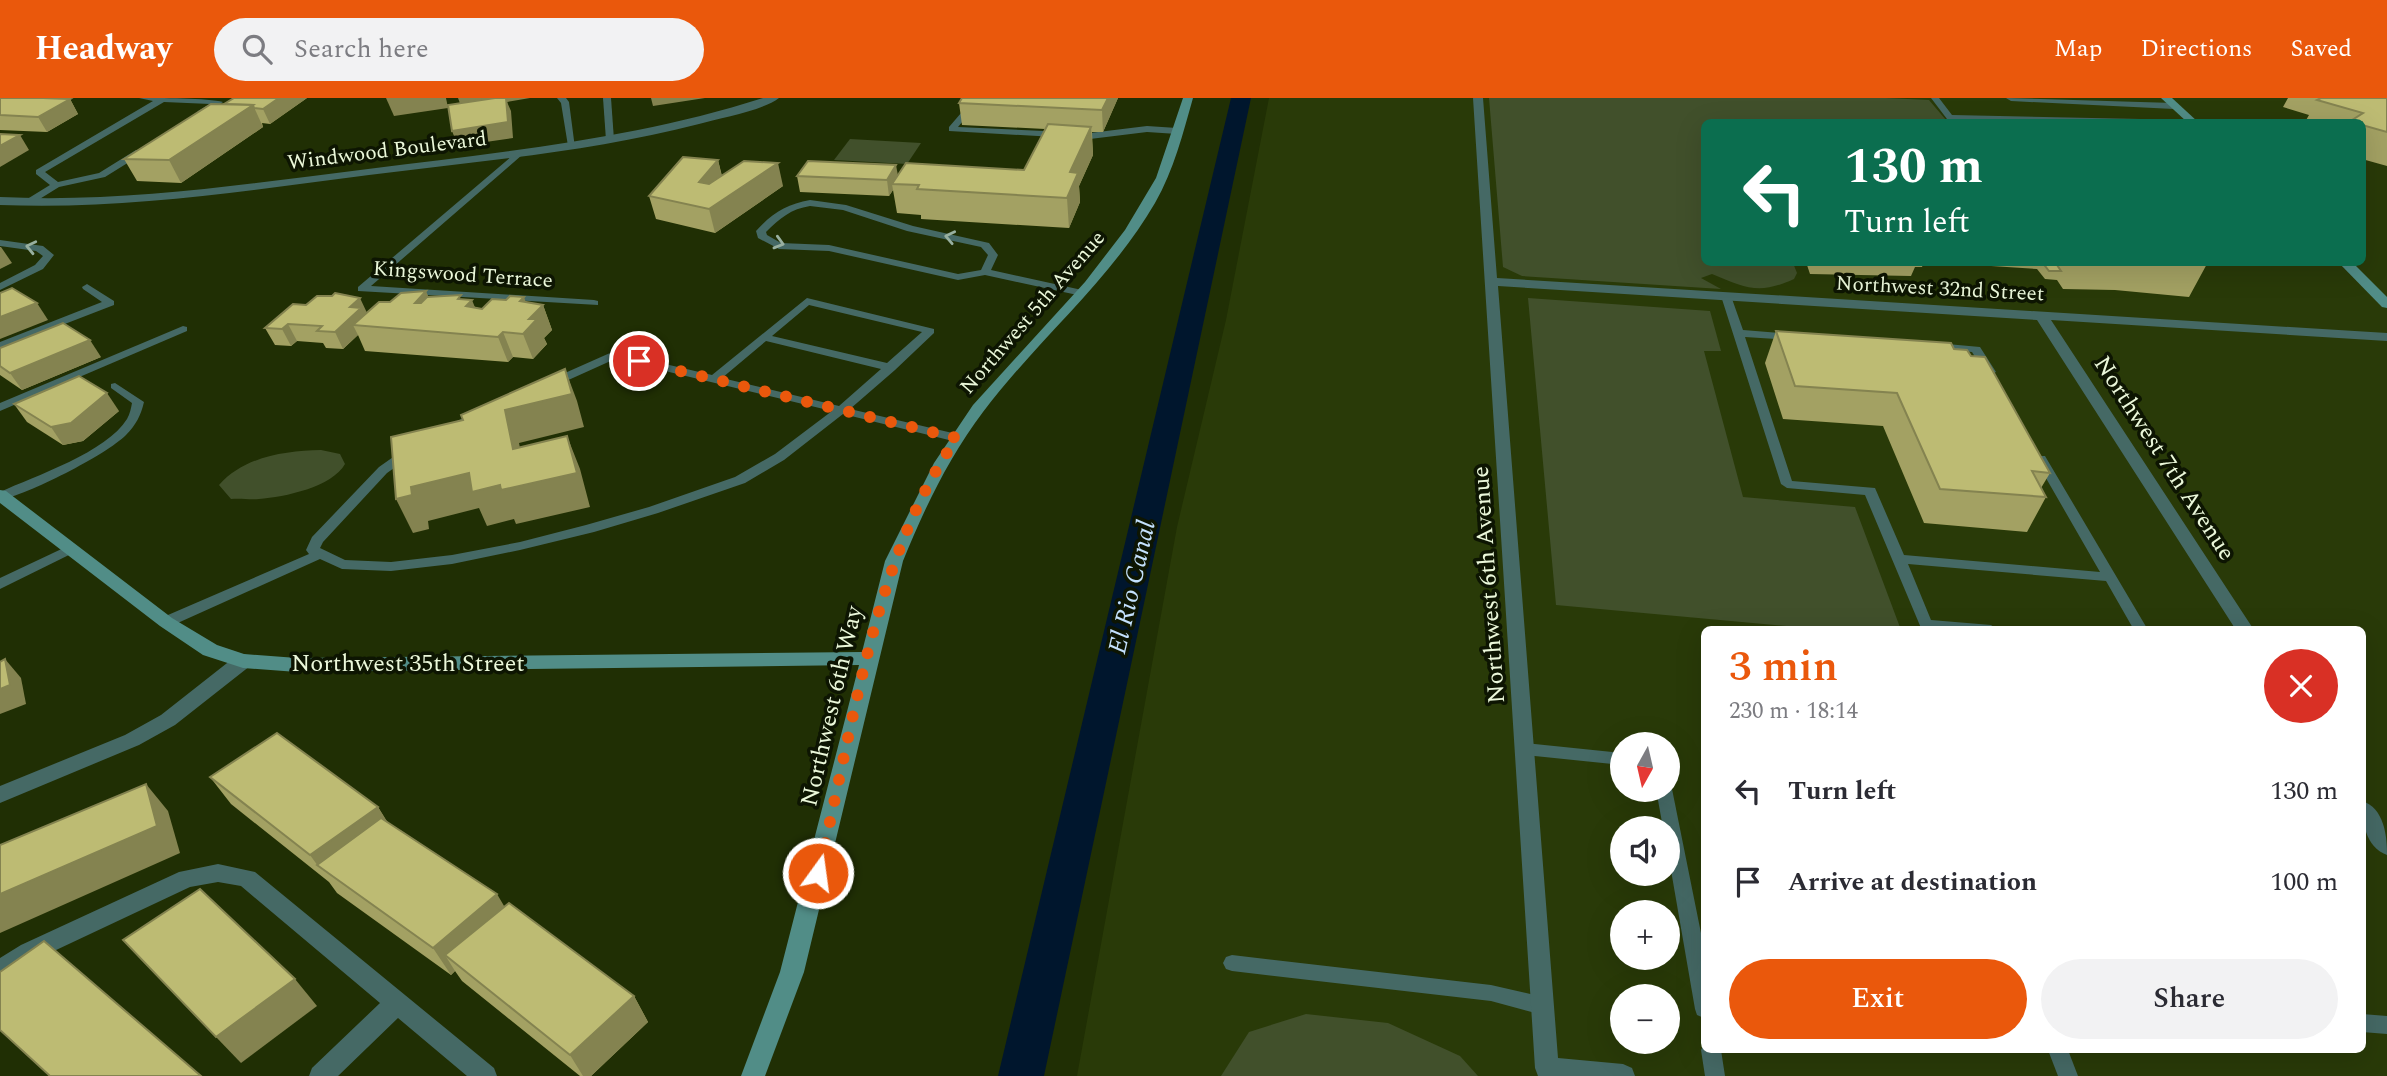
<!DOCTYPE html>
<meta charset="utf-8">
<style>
body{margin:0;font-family:Spectral,serif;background:#f2f2f3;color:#2b2b33;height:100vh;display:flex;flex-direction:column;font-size:26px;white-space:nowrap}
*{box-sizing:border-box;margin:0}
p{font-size:23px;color:#7c7c81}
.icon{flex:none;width:38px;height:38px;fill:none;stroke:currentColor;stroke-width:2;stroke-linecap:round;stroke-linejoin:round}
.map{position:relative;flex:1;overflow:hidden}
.sheet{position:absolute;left:1701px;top:528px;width:665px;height:427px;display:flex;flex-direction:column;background:#fff;border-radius:10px;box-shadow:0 7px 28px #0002}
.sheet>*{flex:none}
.hud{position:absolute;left:1701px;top:21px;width:665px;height:147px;border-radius:10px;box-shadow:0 7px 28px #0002;background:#0b6e4f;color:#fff;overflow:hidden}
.needle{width:46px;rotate:188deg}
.controls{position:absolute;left:1610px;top:634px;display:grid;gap:14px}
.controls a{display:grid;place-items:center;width:70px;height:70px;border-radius:50%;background:#fff;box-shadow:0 7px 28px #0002;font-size:35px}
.pin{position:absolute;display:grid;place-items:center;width:60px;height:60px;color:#fff;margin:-30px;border:4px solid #fff;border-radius:50%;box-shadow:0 2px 7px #0007}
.me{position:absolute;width:77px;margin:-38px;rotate:14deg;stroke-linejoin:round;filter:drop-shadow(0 0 5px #0008)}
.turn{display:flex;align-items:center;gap:24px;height:147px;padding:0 28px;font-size:32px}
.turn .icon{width:91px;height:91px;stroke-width:2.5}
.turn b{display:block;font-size:49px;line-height:60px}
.round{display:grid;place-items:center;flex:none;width:74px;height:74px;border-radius:37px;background:#f2f2f3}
.overview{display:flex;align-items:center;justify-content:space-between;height:119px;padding:0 28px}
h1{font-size:42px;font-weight:600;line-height:52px;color:#ea580c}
.cta{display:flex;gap:14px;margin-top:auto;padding:14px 28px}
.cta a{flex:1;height:80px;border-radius:42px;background:#ea580c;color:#fff;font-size:28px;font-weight:600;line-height:80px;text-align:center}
.cta a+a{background:#f2f2f3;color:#2b2b33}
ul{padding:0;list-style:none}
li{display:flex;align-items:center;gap:21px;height:91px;padding:0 28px}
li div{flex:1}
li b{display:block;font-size:26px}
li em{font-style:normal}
header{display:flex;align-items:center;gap:42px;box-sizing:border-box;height:98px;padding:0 35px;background:#ea580c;color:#fff}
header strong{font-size:33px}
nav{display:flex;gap:38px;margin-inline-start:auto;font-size:24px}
.search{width:490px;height:63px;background:#f2f2f3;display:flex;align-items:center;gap:18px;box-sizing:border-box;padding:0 24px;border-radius:38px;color:#7c7c81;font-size:26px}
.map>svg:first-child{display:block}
.built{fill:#293a08;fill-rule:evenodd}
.green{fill:#41502b}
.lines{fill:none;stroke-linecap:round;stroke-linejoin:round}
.canal{fill:#00162d;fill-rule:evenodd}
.lane{fill:#456965;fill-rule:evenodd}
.street{fill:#456965;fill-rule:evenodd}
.secondary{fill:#518d87;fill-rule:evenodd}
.wall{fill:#a3a163}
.shaded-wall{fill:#848350}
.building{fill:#bdbb73;stroke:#848350;stroke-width:2}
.oneway{stroke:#98b0a0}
.route{stroke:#ea580c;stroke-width:12;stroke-dasharray:0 21.6}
.labels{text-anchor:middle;stroke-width:7;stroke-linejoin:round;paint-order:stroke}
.far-street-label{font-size:21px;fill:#ebf8da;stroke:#0d1502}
.street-label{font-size:24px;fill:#ebf8da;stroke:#0d1502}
.water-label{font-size:26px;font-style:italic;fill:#c4e1fd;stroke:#0d1502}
</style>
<header>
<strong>Headway</strong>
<div class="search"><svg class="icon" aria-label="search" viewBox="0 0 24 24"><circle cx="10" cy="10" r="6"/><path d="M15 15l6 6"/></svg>Search here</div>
<nav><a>Map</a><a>Directions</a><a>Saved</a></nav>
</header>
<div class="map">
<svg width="2387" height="978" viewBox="0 0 2387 978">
<rect width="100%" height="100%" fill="#202f04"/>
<!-- built -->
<path class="built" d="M1269 0H2387V978H1077L1177 429 1226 222ZM1704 24H2362V164H1704ZM1704 532H2362V952H1704ZM1622 646H1668V691H1622ZM1622 730H1668V775H1622ZM1622 814H1668V859H1622ZM1622 898H1668V943H1622Z"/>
<!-- green -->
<g class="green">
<path d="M1489 0H1886L1929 2 1946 22 2023 24H1704V164L1793 165 1797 175 1794 181C1759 197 1746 190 1712 176L1701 180 1721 191 1522 178 1503 169Z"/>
<polygon points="850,41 921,45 907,66 834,62"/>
<polygon points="1528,200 1710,213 1721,253 1704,253 1743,399 1855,409 1901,532 1829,532 1556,507"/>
<path d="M321 352 340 356 345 366C332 389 285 399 259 401 250 402 241 400 231 401L219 387C245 358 285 353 321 352Z"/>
<polygon points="1306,916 1388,925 1460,958 1478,978 1221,978 1249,934"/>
</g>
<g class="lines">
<!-- canal -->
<polygon class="canal" points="1231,0 1251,0 1044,978 998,978"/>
<!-- lane -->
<g class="lane">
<path d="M139 0C158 0 209 0 223 4L201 18 197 15 198 13 210 6 164 4 45 74 58 84 99 75 136 52H142V56L105 79 59 89 30 107H24V103L50 87 36 76V72L153 3Z"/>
<polygon points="557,0 566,0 569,4 575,50 568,48 561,5"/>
<polygon points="603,0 611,0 614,42 610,45 606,42"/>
<polygon points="974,0 982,0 958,29 1090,35 1147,28 1177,30 1181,33 1177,36 1147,34 1090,41 949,33 949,29"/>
<polygon points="1931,0 1939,0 1952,17 2141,21 2145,24 1950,22 1947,21"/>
<polygon points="519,52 522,53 522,57 371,188 594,202 598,203 598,207 358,193 358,189"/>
<path d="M810 102 846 107 913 128 989 145 998 157 991 172 1082 192 1087 195 1082 198 985 177 958 182 829 153 779 151 758 140 756 133C772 115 787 106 810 102ZM810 108 843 112 907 133 981 149 988 157 981 172 958 176 829 147 781 145 767 137 766 134C780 120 791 111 810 108Z"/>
<polygon points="0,142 43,148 54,157 43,171 0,192 0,185 35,167 43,158 36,153 0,148"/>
<polygon points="87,186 114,203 114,207 0,251 0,244 102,204 83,191 82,189"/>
<polygon points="1726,195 1731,198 1743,232 1793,236 1799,239 1793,242 1745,239 1792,383 1875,390 1904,457 2100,474 2035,361 2037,358 2045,358 2148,532 2134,532 2106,483 1908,466 1931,522 1991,527 1998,532 1937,532 1921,530 1865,397 1787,390 1781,386 1721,198"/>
<path d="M807 200 934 231V235L895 272 850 311 961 337 963 340 961 343 957 344 843 316 784 362 745 385 658 415 594 434 520 452 452 466 391 473 342 471 320 461 171 528 166 529 159 524 161 520 309 456 306 452 312 439 379 369 423 338 610 255 614 254 712 277ZM809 207 922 234 887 265 772 238ZM766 243 881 271 839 308 722 280ZM615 261 832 313 775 356 735 379 649 409 586 427 520 444 452 457 391 464 345 462 320 450 323 444 387 375 431 344Z"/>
<polygon points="183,228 187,229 187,233 0,313 0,305"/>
<polygon points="1936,245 1980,249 1996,274 1990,277 1986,276 1972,254 1932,250 1930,248"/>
<path d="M115 285 144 304C141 317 136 327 126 337 106 357 27 397 0 402V394C35 378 107 354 127 321 130 316 131 310 132 305L111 290V286Z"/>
<polygon points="70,447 77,451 75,454 0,491 0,480"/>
<polygon points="1525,645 1622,655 1622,667 1525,657 1519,655 1517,651 1519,647"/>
<polygon points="1668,686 1672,691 1704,850 1704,920 1697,917 1695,911 1668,755 1668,730 1663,730 1656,691 1668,691"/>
<polygon points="1232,857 1491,887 1543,899 1550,902 1552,908 1550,914 1543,917 1491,903 1232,873 1226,871 1223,865 1226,859"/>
<polygon points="2362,916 2387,918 2387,936 2362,934"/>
<polygon points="1704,946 1704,952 1721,952 1725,978 1705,978 1701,952"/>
<polygon points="2048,952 2068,952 2078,978 2058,978"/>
</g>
<!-- street -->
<g class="street">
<path d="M763 0H779C762 13 721 20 699 26 591 54 480 63 369 77 246 93 125 112 0 107V99C124 105 245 86 368 71 502 54 635 41 763 0Z"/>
<polygon points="1473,0 1483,0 1497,180 2387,235 2387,243 2051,222 2254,532 2236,532 2037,222 1498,188 1558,960 1623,966 1632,970 1635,978 1538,978 1535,970"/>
<polygon points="2006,0 2174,5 2179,8 2174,11 2011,3"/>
<polygon points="243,556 250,558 252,563 250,568 175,627 139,647 0,705 0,688 125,637 161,617 236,558"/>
<path d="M2362 703C2384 710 2387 737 2387 757 2365 749 2362 723 2362 703Z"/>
<polygon points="218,766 255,774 494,970 497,978 467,978 398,920 338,978 309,978 312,970 380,905 241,788 218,784 190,789 37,861 0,882 0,860 21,847 179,774"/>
</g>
<!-- secondary -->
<g class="secondary">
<path d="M1183 0H1193C1183 35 1174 72 1155 105 1109 184 1038 241 983 314 949 359 924 411 903 463L804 874 765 978H741L780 874 859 567 297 574 243 570 203 557 160 528 0 405V392L6 393 172 520 217 547 244 556 297 560 862 554 885 463 934 365 973 307 1085 184 1125 132 1156 80Z"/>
<polygon points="2161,0 2172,0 2198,24 2187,24"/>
<polygon points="2338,164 2352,164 2387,199 2387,210 2382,209"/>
</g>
</g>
<!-- wall -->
<g class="wall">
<polygon points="0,0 70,1 78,16 47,34 0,32"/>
<polygon points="307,0 270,26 262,25 263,29 181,85 137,83 124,61 224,6"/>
<polygon points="962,0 1118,0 1103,34 1092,34 1093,57 1079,88 1080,104 1069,130 921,121 921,117 897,115 893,92 889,98 800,94 797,78 898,77 1024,72 1045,31 962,27 959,5"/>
<polygon points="2288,0 2387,0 2387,68 2362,61 2362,24 2305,24 2309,17 2283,9"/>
<polygon points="718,62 722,78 783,88 715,135 656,121 649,98"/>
<polygon points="1806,164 1924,164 1922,169 1915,169 1911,178 1810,176"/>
<polygon points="1929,164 2208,164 2189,199 2115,192 2063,191 2057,182 2045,181 2037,171"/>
<polygon points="429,199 462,201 475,209 482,211 525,204 543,207 552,232 544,240 547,246 533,261 513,259 508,264 365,253 358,237 343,251 326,250 323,245 297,243 291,248 275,247 265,230 367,214 390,204"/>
<polygon points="1776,233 1954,251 1971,258 2050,375 2041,390 2046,399 2027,434 1924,425 1883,328 1783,321 1765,265"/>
<polygon points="0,250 101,259 22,292 0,277"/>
<polygon points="14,306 119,313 83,343 63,347 27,324"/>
<polygon points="210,679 378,709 387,724 504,809 634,898 648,924 591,978 580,978 462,883 455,873 451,877 337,795 329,784 231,706"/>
</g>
<!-- shaded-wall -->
<g class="shaded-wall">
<polygon points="279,0 307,0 270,26 263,11"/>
<polygon points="386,0 446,0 448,10 394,18"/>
<polygon points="458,0 530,0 507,4 511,13 513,40 458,48 452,33 462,11"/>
<polygon points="651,0 705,0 653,8"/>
<polygon points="1108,0 1118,0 1103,34 1102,12"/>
<polygon points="70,1 78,16 47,34 38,19"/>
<polygon points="253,7 263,29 181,85 169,62"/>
<polygon points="1091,29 1093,57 1079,88 1080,104 1069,130 1067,100 1070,74"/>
<polygon points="20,37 29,52 0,69 0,48"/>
<polygon points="718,62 723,84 705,107 699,84"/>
<polygon points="778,65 783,88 715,135 709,111"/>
<polygon points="896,67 899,83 892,86 893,92 889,98 887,82"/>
<polygon points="0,149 1,149 12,165 0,171"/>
<polygon points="426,193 437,218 415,205"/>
<polygon points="524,199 531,219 543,207 552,232 544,240 547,246 533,261 523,236 520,203"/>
<polygon points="360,200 368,217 353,227 358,237 343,251 335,234 350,209"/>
<polygon points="472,202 482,227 466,208"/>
<polygon points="37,205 48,222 0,241 0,219"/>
<polygon points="288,226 297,243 291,248 282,231"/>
<polygon points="503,234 513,259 508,264 498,239"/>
<polygon points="90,242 101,259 22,292 10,275"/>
<polygon points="565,271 577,303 584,329 519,345 527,385 513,351 505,312"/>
<polygon points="107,295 119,313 83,343 63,347 51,329"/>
<polygon points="567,338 580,371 590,409 516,426 514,421 487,428 479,410 428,423 429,431 413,435 396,401 411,389 469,375"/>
<polygon points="5,561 21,580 26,606 0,616 0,591"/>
<polygon points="146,686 168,713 180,755 0,835 0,796"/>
<polygon points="378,709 395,736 318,768 310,757"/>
<polygon points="497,796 513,823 445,857 455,873 451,877 433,850"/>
<polygon points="295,881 317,908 241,965 216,939"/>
<polygon points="634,898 648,924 591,978 583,978 570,957"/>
</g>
<!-- building -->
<g class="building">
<polygon points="0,0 43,0 70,1 38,19 0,17"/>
<polygon points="234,0 279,0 263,11 254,10 253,7 224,6"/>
<polygon points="495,0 506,0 508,24 452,33 448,7"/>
<polygon points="962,0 1108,0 1102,12 959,5"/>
<polygon points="2321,0 2387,0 2387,34 2362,27 2362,24 2349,24 2363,15 2317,2"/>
<polygon points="211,6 253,7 169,62 124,61"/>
<polygon points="1048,26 1091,29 1070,74 1078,75 1067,100 917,91 919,87 892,86 906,65 1024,72"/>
<polygon points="0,36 20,37 0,48"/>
<polygon points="683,59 718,62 699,84 709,86 744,63 778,65 709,111 649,98"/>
<polygon points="808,63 896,67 887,82 797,78"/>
<polygon points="2042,164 2055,164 2061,173 2049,173"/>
<polygon points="12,190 37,205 0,219 0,195"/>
<polygon points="426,193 415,205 421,205 427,199 461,197 458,201 472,202 466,208 482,211 492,201 506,202 510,198 524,199 520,203 543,207 529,221 537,221 523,236 503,234 498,239 353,227 379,204 390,204 401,195"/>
<polygon points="335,195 360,200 350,209 361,210 335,234 317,233 322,228 288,226 282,231 265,230 293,206 306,207 317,198 332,198"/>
<polygon points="63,225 90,242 10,275 0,268 0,250"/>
<polygon points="1776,233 1951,245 1954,251 1967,252 1971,258 1985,259 2050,375 2032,373 2046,399 1940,391 1897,295 1795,288"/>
<polygon points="565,271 572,296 505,312 513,351 567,338 577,375 501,392 500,387 472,394 469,375 411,389 412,397 396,401 391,339 463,322 461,317"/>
<polygon points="79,278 107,295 71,325 51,329 14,306"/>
<polygon points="5,561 10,587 0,591 0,564"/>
<polygon points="277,635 378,709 310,757 210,679"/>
<polygon points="146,686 157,728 0,796 0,747"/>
<polygon points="381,720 497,796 433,850 317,767"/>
<polygon points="200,791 295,881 216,939 123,842"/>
<polygon points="509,805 634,898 570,957 445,857"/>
<polygon points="44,843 201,978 50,978 0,932 0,874"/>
</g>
<!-- one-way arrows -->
<defs><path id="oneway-chevron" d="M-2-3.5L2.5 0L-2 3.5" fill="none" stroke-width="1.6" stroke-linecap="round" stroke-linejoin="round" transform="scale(1.75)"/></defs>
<g class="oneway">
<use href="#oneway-chevron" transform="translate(950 139) rotate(-168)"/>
<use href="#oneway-chevron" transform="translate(779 145) rotate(16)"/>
<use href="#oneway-chevron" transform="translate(31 149) rotate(-167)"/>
</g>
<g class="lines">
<!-- route -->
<path class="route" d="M639 263 957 340C873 458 853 635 818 775"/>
</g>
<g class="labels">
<!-- far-street labels -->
<g class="far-street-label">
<text transform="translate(387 52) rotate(-7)" y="7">Windwood Boulevard</text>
<text transform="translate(463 176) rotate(4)" y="7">Kingswood Terrace</text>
<text transform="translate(1940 190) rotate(3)" y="7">Northwest 32nd Street</text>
<text transform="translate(1032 214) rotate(-49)" y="7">Northwest 5th Avenue</text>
</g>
<!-- street labels -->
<g class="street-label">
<text transform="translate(2165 360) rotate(57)" y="8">Northwest 7th Avenue</text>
<text transform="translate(1488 487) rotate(-94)" y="8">Northwest 6th Avenue</text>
<text x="408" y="573">Northwest 35th Street</text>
<text transform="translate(831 608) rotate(-77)" y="8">Northwest 6th Way</text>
</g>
<!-- water labels -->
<g class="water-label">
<text transform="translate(1131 489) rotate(-77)" y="9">El Rio Canal</text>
</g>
</g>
</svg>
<div class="controls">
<a><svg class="needle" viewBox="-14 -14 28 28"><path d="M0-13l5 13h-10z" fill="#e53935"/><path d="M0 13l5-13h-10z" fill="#7c7c81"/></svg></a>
<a><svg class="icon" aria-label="sound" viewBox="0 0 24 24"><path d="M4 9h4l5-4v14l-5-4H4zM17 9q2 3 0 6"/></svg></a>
<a>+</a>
<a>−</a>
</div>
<div class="pin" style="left:639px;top:263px;background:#d93025"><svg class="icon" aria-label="arrive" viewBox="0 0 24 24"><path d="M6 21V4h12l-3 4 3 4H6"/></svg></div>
<svg class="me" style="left:818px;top:775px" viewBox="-20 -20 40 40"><circle r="17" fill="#ea580c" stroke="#fff" stroke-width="3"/><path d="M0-11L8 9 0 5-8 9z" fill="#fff"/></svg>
<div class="hud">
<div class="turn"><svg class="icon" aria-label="left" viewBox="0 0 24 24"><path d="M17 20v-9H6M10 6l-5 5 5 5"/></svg><div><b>130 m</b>Turn left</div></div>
</div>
<section class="sheet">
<div class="overview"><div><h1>3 min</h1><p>230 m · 18:14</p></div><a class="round" style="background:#d93025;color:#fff"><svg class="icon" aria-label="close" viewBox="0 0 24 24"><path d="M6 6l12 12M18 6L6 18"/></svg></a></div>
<ul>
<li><svg class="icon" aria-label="left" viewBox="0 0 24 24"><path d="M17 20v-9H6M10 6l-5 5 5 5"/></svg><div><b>Turn left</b></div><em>130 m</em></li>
<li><svg class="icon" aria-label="arrive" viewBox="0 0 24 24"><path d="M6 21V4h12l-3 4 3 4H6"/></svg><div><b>Arrive at destination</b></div><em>100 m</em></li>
</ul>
<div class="cta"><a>Exit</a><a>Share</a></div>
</section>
</div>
